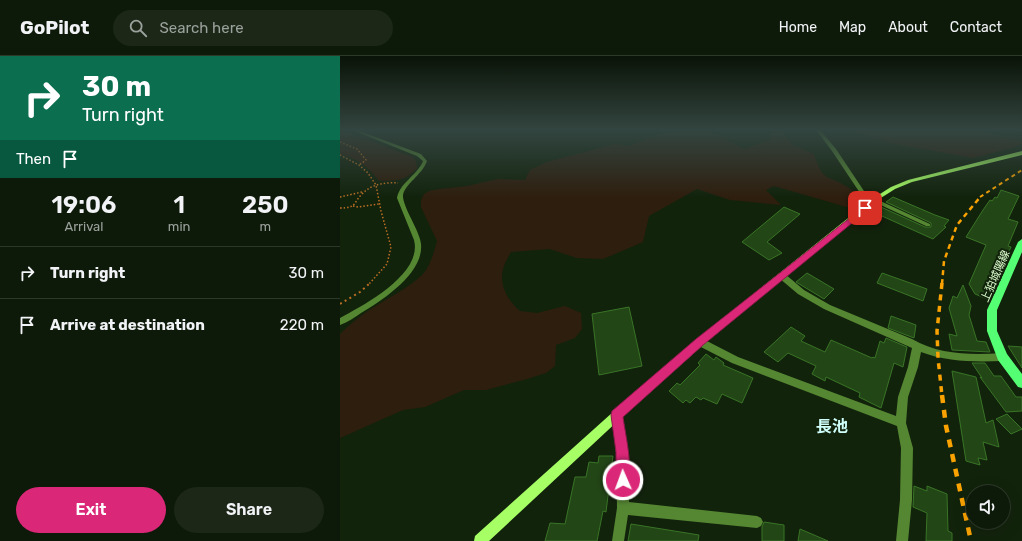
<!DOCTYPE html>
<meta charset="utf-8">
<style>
body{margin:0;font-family:Rubik,"Noto Sans JP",sans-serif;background:#1c2717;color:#f1f3f6;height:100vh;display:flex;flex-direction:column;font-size:15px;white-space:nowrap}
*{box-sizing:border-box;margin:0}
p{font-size:13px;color:#9ba19c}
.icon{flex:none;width:22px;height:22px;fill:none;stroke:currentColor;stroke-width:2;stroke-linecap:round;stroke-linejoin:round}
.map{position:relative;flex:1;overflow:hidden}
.sheet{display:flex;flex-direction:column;background:#0e1a09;width:340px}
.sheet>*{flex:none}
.hud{background:#0b6e4f;color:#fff;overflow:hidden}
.tools{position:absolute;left:626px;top:429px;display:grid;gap:8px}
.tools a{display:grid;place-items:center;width:44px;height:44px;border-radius:50%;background:#0e1a09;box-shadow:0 4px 16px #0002,0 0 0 1px #2e382a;font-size:20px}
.pin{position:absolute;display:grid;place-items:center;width:34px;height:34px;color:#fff;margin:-17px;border-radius:8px;box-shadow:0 2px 6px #0006}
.me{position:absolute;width:44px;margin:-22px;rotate:358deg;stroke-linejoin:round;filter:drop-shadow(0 0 3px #0008)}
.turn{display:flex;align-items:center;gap:14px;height:84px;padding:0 16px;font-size:18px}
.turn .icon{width:52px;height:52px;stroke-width:2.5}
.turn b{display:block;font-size:28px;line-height:34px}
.then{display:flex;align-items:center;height:38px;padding:0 16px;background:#0003;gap:8px;font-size:15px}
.eta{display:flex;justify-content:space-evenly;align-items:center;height:68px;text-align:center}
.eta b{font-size:24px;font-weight:600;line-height:28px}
.button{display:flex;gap:8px;margin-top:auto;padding:8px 16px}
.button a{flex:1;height:46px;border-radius:24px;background:#db2777;color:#fff;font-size:16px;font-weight:600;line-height:46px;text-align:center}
.button a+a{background:#1c2717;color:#f1f3f6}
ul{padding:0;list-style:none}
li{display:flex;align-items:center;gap:12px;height:52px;padding:0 16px;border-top:1px solid #2e382a}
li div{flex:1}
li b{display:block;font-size:15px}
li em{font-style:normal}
header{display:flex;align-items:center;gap:24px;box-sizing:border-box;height:56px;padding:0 20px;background:#0e1a09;border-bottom:1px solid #2e382a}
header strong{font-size:19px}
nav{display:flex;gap:22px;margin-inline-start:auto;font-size:14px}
.search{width:280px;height:36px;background:#1c2717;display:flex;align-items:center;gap:10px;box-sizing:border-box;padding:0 14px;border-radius:22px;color:#9ba19c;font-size:15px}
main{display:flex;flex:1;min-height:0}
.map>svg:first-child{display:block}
.green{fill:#2e1e0e}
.building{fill:#224616;stroke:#397426}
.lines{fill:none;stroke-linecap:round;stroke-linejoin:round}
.path-far1{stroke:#be6f23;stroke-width:1.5;stroke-dasharray:1.5 2;stroke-linecap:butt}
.path{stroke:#be6f23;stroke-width:2;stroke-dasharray:2 3.5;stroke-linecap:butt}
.lane{fill:#558732;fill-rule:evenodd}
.street{fill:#558732;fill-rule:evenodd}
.secondary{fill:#a6ff65;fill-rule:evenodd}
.primary{fill:#55ff73;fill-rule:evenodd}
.rail-far3{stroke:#f9a200;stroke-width:2;stroke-dasharray:4 3.5;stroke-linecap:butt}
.rail-far2{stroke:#f9a200;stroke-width:2.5;stroke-dasharray:5 4;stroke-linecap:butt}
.rail-far1{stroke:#f9a200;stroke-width:3.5;stroke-dasharray:6 5.5;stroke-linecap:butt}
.rail{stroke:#f9a200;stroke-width:4.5;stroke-dasharray:8 7;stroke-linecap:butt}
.route{fill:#db2777;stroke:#8e194d}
.labels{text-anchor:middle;stroke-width:4;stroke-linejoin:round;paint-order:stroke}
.street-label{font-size:11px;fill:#deffce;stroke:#12230c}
.near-quarter-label{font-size:16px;font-weight:bold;fill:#d0fffb;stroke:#12230c}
</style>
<header>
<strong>GoPilot</strong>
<div class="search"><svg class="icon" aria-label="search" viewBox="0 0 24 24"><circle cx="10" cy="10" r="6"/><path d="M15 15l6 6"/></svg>Search here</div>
<nav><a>Home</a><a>Map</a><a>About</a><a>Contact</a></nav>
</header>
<main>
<section class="sheet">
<div class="hud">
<div class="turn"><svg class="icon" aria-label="right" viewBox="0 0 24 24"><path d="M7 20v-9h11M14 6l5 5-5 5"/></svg><div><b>30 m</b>Turn right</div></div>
<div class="then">Then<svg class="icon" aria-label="arrive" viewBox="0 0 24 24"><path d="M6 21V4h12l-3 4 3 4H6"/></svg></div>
</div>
<div class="eta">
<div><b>19:06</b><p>Arrival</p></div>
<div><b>1</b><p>min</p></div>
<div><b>250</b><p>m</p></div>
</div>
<ul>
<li><svg class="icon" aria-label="right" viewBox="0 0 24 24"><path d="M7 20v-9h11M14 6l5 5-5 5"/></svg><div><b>Turn right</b></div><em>30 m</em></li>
<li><svg class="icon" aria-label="arrive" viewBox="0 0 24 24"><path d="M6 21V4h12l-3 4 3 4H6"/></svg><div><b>Arrive at destination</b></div><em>220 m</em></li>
</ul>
<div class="button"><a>Exit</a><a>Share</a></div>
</section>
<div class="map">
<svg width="682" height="485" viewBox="0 0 682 485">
<rect width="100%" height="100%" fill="#12230c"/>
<!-- green -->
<g class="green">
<path d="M0 74 73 101 76 106 77 112C64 126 57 124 39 125 29 111 16 102 0 98Z"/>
<path d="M361 74H372L369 75 404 93 430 84 431 74H441L453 89 474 98C484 129 487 117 509 132 513 134 516 140 519 143L510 152 434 130 426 134 441 149 390 144 357 133 309 160 303 186 263 203 237 202 210 193 171 196C168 201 164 208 163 213 159 230 168 245 180 255L197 257 225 250 241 257 242 273 235 282 216 289 215 310 206 317 187 323 146 334H124L85 351 63 354 0 382V278C9 269 20 260 31 253 48 242 67 233 82 219 90 211 94 196 97 185L81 151V144L84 138 89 135 99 133 127 130 158 123 185 124 190 114 207 106 275 88 288 90 325 77Z"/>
<polygon points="504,74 635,74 682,86 682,87 675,91 633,102 546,86 527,79"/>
</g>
<!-- building -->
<g class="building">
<polygon points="661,134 679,140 668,163 678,166 668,190 671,191 666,202 665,201 647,243 635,238 629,228 646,189 626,181 643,154 650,144 652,145 655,141 657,142"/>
<polygon points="553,141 595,159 609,164 604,170 606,171 593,183 533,156 541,151 585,171 591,171 591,167 546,146"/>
<polygon points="444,151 460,158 427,186 442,197 429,204 402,186"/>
<polygon points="467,217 494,233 484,243 456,226"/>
<polygon points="542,217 587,233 583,245 537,227"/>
<polygon points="623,229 631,250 629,259 637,285 646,286 650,296 612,294 609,278 617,280 609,252 613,240 617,242"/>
<polygon points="289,251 302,310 259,319 252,258"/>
<polygon points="551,260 576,269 574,282 548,272"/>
<polygon points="451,271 465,280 461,285 485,296 491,284 532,302 533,301 535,302 540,285 544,287 546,282 567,291 563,311 554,307 541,352 519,341 520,337 486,321 485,325 472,318 476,310 448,297 438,306 424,296"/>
<polygon points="668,290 682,291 682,312"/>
<polygon points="366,298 374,304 376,301 384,307 383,309 413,322 402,347 382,338 377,348 363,342 361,344 356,341 350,347 346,344 343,347 329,335 337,327 340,329 360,309 358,307"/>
<polygon points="632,307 645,307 654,320 661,320 676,341 682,341 682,355 666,356 640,321 642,322"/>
<polygon points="612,315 636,321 646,367 653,364 659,391 643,386 647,404 638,402 640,409 626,405"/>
<polygon points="667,358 682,373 671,378 656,363"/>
<polygon points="259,400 273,400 266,456 263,455 257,485 205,485 210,467 225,468 235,421 246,421 249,406 258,407"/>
<polygon points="574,430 587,435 587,430 607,438 608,475 612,477 612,485 586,485 587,457 573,451"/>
<polygon points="424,466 444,469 444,485 422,485 422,471"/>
<polygon points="291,468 359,479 358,485 288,485"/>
<polygon points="460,473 488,485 458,485"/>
</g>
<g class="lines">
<!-- path-far1 -->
<g class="path-far1">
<polyline points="0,86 17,93 26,104 19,109"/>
<polyline points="0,99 19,109 28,117 36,129 41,155 51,191 47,208 29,228"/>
<polyline points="0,141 22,136"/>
<polyline points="13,150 18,151 39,148"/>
<path d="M0 152C17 152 13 147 22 138 31 128 46 126 58 127"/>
</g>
<!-- path -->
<polyline class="path" points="0,248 20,236 30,227"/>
<!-- lane -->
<path class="lane" d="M12 74H17L81 98 87 105C82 119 65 128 63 139 62 150 80 175 81 188 84 217 43 244 21 257 15 261 8 266 0 269V262C24 249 83 218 74 184L57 142C60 126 77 120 83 105L77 100Z"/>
<!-- street -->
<g class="street">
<polygon points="476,74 480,74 496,93 524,135 536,143 590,168 590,170 586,170 532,145 520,137 492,95"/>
<path d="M442 217 445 218 464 234 490 249 572 283C599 299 632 299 662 297L665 298 667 301 665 304 662 305C635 306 607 306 581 296L578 311 568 341 566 367 573 392 572 444 568 485H556L560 444 561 392 557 370 392 307 357 289 356 286 357 283 360 282 363 283 398 301 556 360 558 341 568 311 572 292 484 253 458 238 439 222 438 220 439 218Z"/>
<polygon points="277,354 281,356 282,359 288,396 289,446 417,460 421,462 423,466 421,470 417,472 288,459 284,485 272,485 277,452 276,396 272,359 273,356"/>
</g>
<!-- secondary -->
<polygon class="secondary" points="682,95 682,99 572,126 555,133 536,145 363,289 281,362 149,485 134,485 135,480 273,356 357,283 532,143 551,131 568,124"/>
<!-- primary -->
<polygon class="primary" points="682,183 682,196 657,254 657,275 667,298 682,318 682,332 678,331 658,304 647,275 647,254 678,186"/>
<!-- rail-far3 -->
<polyline class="rail-far3" points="640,141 682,114"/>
<!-- rail-far2 -->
<polyline class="rail-far2" points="602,228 604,205 617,169 641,140"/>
<!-- rail-far1 -->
<polyline class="rail-far1" points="602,227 597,275 598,302 602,340"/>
<!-- rail -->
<polyline class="rail" points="602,339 606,370 631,485"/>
</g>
<!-- sky -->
<linearGradient id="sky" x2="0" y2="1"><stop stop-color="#0a1307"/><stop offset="0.52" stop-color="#334540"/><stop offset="1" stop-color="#334540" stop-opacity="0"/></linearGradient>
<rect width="682" height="142" fill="url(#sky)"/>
<!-- route -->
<path class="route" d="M525 150 528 151V154L363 289 283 361C285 377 294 414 287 429L283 431 278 429 276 424V396L271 359 272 355 356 283Z"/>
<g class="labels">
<!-- street labels -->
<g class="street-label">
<text transform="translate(655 220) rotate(-66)" y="4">上狛城陽線</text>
</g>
<!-- near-quarter labels -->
<g class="near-quarter-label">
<text x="492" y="376">長池</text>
</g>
</g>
</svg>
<div class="tools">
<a><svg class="icon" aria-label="sound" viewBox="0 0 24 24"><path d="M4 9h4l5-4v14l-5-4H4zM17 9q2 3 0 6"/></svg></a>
</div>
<div class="pin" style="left:525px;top:152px;background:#d93025"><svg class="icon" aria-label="arrive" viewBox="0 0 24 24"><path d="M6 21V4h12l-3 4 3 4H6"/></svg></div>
<svg class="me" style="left:283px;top:424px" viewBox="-20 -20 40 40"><circle r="17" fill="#db2777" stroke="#fff" stroke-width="3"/><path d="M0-11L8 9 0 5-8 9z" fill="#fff"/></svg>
</div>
</main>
